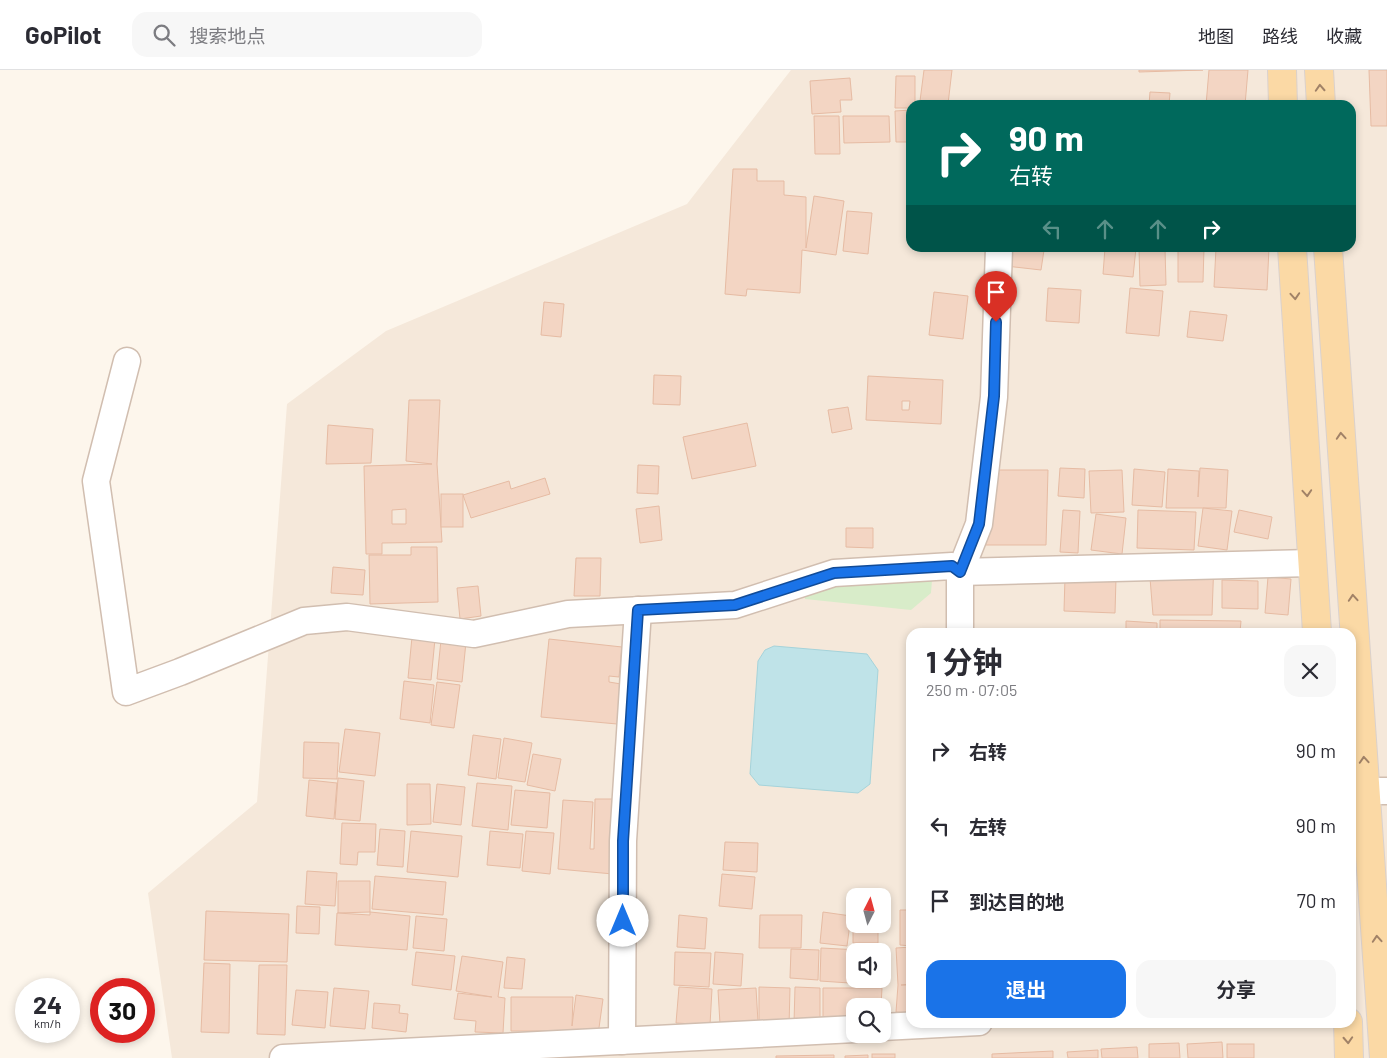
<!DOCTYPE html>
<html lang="zh">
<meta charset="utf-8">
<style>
body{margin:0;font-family:Barlow,"Noto Sans SC",sans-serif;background:#f7f7f7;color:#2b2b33;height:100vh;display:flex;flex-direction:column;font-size:19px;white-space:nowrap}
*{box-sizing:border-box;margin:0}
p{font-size:16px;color:#7c7c81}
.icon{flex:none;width:28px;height:28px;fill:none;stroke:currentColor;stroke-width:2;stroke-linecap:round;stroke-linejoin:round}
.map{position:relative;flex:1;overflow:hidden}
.sheet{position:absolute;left:906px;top:558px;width:450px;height:400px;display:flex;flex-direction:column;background:#fff;border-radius:15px;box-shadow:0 2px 8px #0003}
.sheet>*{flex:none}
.hud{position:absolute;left:906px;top:30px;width:450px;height:152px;border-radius:15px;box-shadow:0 2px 8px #0003;background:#00695c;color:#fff;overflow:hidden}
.needle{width:32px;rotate:6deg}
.fabs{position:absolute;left:846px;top:818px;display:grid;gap:10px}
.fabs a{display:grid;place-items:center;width:45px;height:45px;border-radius:10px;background:#fff;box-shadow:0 2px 8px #0003;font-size:25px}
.speed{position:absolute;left:15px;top:908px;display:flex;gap:10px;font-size:25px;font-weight:700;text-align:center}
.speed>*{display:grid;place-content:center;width:65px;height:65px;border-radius:50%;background:#fff;box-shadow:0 2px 8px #0003;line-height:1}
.speed small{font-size:12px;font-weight:400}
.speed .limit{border:8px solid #d22;background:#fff;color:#111}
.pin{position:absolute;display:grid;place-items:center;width:42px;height:42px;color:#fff;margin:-51px -21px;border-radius:50% 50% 50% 0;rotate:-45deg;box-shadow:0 0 5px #0007}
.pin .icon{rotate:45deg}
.me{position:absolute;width:55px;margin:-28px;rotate:0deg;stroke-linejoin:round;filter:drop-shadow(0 0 4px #0008)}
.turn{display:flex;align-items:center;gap:18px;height:105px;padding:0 20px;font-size:22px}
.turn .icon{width:65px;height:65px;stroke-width:2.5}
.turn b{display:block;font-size:35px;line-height:42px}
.lanes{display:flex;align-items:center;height:48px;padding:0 20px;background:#0003;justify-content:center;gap:25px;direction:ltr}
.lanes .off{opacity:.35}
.round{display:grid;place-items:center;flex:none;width:52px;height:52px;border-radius:15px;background:#f7f7f7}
.head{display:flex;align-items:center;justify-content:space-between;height:85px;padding:0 20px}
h1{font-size:30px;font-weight:700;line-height:38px}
.button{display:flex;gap:10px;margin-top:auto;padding:10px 20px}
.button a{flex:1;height:58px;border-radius:15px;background:#1a73e8;color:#fff;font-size:20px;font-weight:700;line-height:58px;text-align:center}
.button a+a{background:#f7f7f7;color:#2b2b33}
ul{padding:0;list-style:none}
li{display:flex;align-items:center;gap:15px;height:75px;padding:0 20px}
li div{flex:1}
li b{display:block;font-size:19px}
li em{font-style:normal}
header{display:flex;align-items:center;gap:30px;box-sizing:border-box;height:70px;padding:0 25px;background:#fff;border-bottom:1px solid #e1e1e2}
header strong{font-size:24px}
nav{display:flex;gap:28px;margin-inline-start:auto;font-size:18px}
.search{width:350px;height:45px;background:#f7f7f7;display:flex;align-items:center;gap:12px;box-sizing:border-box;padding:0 18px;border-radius:15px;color:#7c7c81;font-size:19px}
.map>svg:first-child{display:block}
.residential{fill:#f5e8da;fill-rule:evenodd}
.green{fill:#d8ecc9}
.water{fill:#bfe3e8;stroke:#a5d3da}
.building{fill:#f3d5c3;stroke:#e6bba3;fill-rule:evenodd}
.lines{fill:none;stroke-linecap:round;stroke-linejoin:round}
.minor-casing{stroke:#d1beb0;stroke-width:29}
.primary-casing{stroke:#dad1cd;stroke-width:30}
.minor{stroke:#fff;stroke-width:26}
.primary{stroke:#fbd9a5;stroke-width:28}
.oneway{stroke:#a18267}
.route-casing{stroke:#114b97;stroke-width:12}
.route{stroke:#1a73e8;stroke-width:9}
</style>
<header>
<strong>GoPilot</strong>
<div class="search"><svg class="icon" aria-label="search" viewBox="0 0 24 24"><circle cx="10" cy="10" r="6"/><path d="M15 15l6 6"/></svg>搜索地点</div>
<nav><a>地图</a><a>路线</a><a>收藏</a></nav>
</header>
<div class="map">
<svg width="1387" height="988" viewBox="0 0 1387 988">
<rect width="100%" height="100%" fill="#fdf6ec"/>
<!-- residential -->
<path class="residential" d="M791 0H1387L1370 45 1371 56 1387 55V988H172L148 823 257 732 287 334 386 261 687 134ZM911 35H1351V178H911ZM911 562H1351V952H911ZM855 826H882V854H855ZM855 881H882V909H855ZM855 936H882V964H855Z"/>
<!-- green -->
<polygon class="green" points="932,510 931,523 911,540 805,529 805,523 831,516"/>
<!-- water -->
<polygon class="water" points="774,576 867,584 878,600 870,714 858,723 759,715 750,704 758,591 765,580"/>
<!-- building -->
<g class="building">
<polygon points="924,0 952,0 948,34 920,31"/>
<polygon points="1139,0 1203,0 1139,2"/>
<polygon points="1209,0 1248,0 1245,35 1206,35"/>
<polygon points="1369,0 1387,0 1387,56 1371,56"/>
<polygon points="896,6 915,6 915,35 911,35 911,38 895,38"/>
<polygon points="850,8 852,30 840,30 841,42 812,44 810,11"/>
<polygon points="1150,22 1170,23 1169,35 1149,35"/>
<polygon points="911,40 911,72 896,72 895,41"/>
<polygon points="814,46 839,46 840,84 815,84"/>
<polygon points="843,46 889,46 890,72 844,73"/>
<polygon points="733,99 757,99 757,111 784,111 784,125 806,127 806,178 814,126 844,131 836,185 802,180 800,223 747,219 746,226 725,224"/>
<polygon points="847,141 872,143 868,184 843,181"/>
<polygon points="999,178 1044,180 1041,200 997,195"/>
<polygon points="1105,178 1136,178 1133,207 1103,204"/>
<polygon points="1139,178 1165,178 1166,215 1140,216"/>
<polygon points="1178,178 1204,178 1203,212 1178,212"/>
<polygon points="1216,178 1269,178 1267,220 1214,217"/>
<polygon points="1048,218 1081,220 1079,253 1046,251"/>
<polygon points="1130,218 1163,221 1159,266 1126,263"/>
<polygon points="934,222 968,226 963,269 929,265"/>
<polygon points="544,232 564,234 561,267 541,265"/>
<polygon points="1190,241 1227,245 1223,271 1187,267"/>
<polygon points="654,305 681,306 680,335 653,334"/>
<path d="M868 306 943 310 941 354 866 350ZM902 331H910L909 340H902Z"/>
<path d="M409 330H440L437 394 442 472 382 473V484H366L364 396 432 394 406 391ZM406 439V454H392V440Z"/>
<polygon points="848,337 852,359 832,363 828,340"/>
<polygon points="747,353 756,396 692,409 683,367"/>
<polygon points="328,355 373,359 371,393 326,394"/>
<polygon points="638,395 659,396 658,424 637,423"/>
<polygon points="1060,398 1085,399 1084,428 1058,426"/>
<polygon points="1200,398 1228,400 1226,438 1166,438 1168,399 1199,401 1198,427"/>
<polygon points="1134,399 1165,402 1162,437 1132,435"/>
<polygon points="982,400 1048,400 1046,475 980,475"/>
<polygon points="1122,400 1124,442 1091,443 1089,401"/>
<polygon points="545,408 550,424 471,448 463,425 509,411 511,419"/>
<rect x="441" y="424" width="22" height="33"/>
<polygon points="659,436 662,470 640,473 636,439"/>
<polygon points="1203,438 1232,441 1227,480 1198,476"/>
<polygon points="1063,440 1080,441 1078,483 1060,482"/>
<polygon points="1138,440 1196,442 1194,480 1137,478"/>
<polygon points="1239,440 1272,447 1268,469 1234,462"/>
<polygon points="1096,444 1126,448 1122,484 1091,480"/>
<polygon points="846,458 873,458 873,478 846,477"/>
<polygon points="411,477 437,477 438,532 370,534 369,485 411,485"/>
<polygon points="576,488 601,488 600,526 574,526"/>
<polygon points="1214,490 1212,545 1153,545 1150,508"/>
<polygon points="333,497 365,500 363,525 331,523"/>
<polygon points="1065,507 1116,508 1115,543 1064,541"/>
<polygon points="1268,507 1291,509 1288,545 1265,543"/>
<polygon points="1222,510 1258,511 1258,539 1222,538"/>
<polygon points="478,516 481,546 460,549 457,518"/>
<polygon points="1160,550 1241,551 1240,562 1160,562"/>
<polygon points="1126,551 1157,553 1157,562 1126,562"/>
<polygon points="412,567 435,569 431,610 408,608"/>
<polygon points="549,569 622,577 619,607 609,606 609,612 621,614 617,654 541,647"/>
<polygon points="441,570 466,572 462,612 437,609"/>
<polygon points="404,611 434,615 430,653 400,649"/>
<polygon points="437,612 460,615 454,658 431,655"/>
<polygon points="345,659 380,663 375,706 339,702"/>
<polygon points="473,665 501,669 496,709 468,705"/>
<polygon points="504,668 532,673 525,712 498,708"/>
<polygon points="304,672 339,673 337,709 303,708"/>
<polygon points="533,684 561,689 555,721 527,715"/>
<polygon points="338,708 364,711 360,751 335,749"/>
<polygon points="309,710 337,713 334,749 306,746"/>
<polygon points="477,713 512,716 508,760 472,756"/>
<polygon points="407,714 430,714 431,754 407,755"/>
<polygon points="437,714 465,717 461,755 433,752"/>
<polygon points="515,720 550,723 547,758 511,755"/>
<polygon points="595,729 616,729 613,804 558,799 563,730 593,732 590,779 594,779"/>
<polygon points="342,753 376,754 375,782 358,782 357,795 340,794"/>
<polygon points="380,759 405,761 403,797 377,795"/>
<polygon points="411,761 462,766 458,807 407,802"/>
<polygon points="490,761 523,764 520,798 487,795"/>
<polygon points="526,761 554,763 550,804 522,801"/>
<polygon points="725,772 758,773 757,802 723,800"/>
<polygon points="307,801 337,803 335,836 305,834"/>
<polygon points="722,804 755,807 752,839 719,836"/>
<polygon points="375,806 446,812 443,845 372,839"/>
<polygon points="338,811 370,811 370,842 338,843"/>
<polygon points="297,836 320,837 319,864 296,863"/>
<polygon points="900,840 911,840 911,876 900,875"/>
<polygon points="206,841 289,844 287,892 204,890"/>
<polygon points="370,842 410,846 407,880 335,875 337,843 370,845"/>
<polygon points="823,842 851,846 847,876 820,873"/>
<polygon points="679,845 707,848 705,879 677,877"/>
<polygon points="760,845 802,845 801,878 759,878"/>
<polygon points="853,845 855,845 855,854 878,854 878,873 853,873"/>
<polygon points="416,846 447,849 444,881 413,878"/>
<polygon points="911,877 911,914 901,915 911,915 911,943 896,942 898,915 896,878"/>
<polygon points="821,878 880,881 855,881 855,909 879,909 879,915 820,911"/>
<polygon points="791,879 819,880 818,910 790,908"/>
<polygon points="416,882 455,886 451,920 412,915"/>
<polygon points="675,882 711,883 709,917 674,915"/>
<polygon points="715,882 743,884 741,916 713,914"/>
<polygon points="462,886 503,892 498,927 505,928 503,963 475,962 476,951 454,949 458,923 492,927 456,921"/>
<polygon points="507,887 525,889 522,919 504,918"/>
<polygon points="204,893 230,894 229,963 201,962"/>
<polygon points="259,895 287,895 285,965 257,964"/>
<polygon points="679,917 712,919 710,955 676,953"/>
<polygon points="759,917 790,918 789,957 759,957"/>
<polygon points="795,917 820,918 820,953 794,953"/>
<polygon points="334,918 369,921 365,959 330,956"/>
<polygon points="756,918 758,952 720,954 718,920"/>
<polygon points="823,918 882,918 881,936 855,936 855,952 823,951"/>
<polygon points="296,920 328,922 325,958 292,955"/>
<polygon points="576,925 603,929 598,965 572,961 511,961 511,927 573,927 572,956"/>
<polygon points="374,933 400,935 399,943 408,944 406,962 372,958"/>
<polygon points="1222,972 1223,988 1188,988 1187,974"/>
<polygon points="1179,973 1180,988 1149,988 1149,974"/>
<rect x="1227" y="974" width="27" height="14"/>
<polygon points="1137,977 1138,988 1102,988 1101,979"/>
<polygon points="1098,980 1098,988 1068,988 1067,982"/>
<polygon points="1053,981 1053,988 992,988 992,984"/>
<rect x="872" y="984" width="23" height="4"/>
<polygon points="834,985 834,988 776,988 776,986"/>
<polygon points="868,985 868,988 845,988 845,986"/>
</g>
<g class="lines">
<defs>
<g id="minor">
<polyline points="999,178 994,327 979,454 960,502 1311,493"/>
<polyline points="127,291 96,411 126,622 180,602 304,551 347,547 474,564 568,544 735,535 834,503 952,496 960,502 960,562"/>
<polyline points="1366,721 1387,721"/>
<polyline points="882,957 979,952"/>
<polyline points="622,971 623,771 638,540"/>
<polyline points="283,988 855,959"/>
</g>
<g id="primary">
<polyline points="1282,0 1283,35"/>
<polyline points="1319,0 1321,35"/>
<polyline points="1292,178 1317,562"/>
<polyline points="1328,178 1384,988"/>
<polyline points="1348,952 1349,988"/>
</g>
</defs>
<!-- minor casing -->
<use href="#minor" class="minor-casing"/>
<!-- primary casing -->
<use href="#primary" class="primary-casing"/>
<!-- minor -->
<use href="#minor" class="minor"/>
<!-- primary -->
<use href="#primary" class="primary"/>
</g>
<!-- one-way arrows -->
<defs><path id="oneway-chevron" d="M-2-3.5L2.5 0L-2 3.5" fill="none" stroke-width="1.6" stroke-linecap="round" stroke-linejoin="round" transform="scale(1.25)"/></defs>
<g class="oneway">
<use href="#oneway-chevron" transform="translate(1320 18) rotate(-93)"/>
<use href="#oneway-chevron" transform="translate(1295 226) rotate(86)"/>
<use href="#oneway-chevron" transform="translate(1341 366) rotate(-94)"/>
<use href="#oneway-chevron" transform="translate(1307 423) rotate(86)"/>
<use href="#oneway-chevron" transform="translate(1353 528) rotate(-94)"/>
<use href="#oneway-chevron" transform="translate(1364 690) rotate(-94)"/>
<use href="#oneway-chevron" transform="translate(1377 869) rotate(-94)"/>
<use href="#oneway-chevron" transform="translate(1348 970) rotate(87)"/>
</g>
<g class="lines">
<defs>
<polyline id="route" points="623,851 623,771 638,540 735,535 834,503 952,496 960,502 979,454 994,326 996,252"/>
</defs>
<!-- route casing -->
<use href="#route" class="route-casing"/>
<!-- route -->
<use href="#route" class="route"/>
</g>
</svg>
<div class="fabs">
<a><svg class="needle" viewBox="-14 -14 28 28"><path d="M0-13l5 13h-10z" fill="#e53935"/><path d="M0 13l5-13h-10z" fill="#7c7c81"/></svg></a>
<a><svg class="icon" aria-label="sound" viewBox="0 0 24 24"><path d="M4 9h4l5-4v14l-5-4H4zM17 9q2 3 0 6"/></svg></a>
<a><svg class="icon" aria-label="search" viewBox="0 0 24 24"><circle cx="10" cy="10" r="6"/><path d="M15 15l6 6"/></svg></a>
</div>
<div class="speed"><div>24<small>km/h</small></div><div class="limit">30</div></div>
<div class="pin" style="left:996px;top:252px;background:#d93025"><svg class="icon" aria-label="arrive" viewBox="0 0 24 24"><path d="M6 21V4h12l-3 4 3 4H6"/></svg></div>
<svg class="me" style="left:623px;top:851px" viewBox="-20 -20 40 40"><circle r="19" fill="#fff"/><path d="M0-13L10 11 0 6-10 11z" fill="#1a73e8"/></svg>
<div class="hud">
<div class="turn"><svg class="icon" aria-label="right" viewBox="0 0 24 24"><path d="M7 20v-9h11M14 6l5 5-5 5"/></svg><div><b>90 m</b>右转</div></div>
<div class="lanes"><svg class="icon off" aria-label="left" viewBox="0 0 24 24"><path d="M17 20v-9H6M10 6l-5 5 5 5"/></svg><svg class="icon off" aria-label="ahead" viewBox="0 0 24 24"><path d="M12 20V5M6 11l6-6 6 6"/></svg><svg class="icon off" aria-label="ahead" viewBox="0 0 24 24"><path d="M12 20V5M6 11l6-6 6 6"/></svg><svg class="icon" aria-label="right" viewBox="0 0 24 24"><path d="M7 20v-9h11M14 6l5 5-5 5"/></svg></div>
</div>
<section class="sheet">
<div class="head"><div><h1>1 分钟</h1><p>250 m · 07:05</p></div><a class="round"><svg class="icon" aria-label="close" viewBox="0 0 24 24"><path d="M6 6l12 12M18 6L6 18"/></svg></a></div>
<ul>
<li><svg class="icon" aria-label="right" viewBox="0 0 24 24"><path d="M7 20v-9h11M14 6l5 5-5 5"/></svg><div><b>右转</b></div><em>90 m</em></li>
<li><svg class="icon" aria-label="left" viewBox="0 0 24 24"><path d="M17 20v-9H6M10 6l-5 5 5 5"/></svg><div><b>左转</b></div><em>90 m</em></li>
<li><svg class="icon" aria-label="arrive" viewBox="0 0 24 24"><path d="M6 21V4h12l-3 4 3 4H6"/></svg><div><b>到达目的地</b></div><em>70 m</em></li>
</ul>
<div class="button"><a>退出</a><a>分享</a></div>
</section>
</div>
